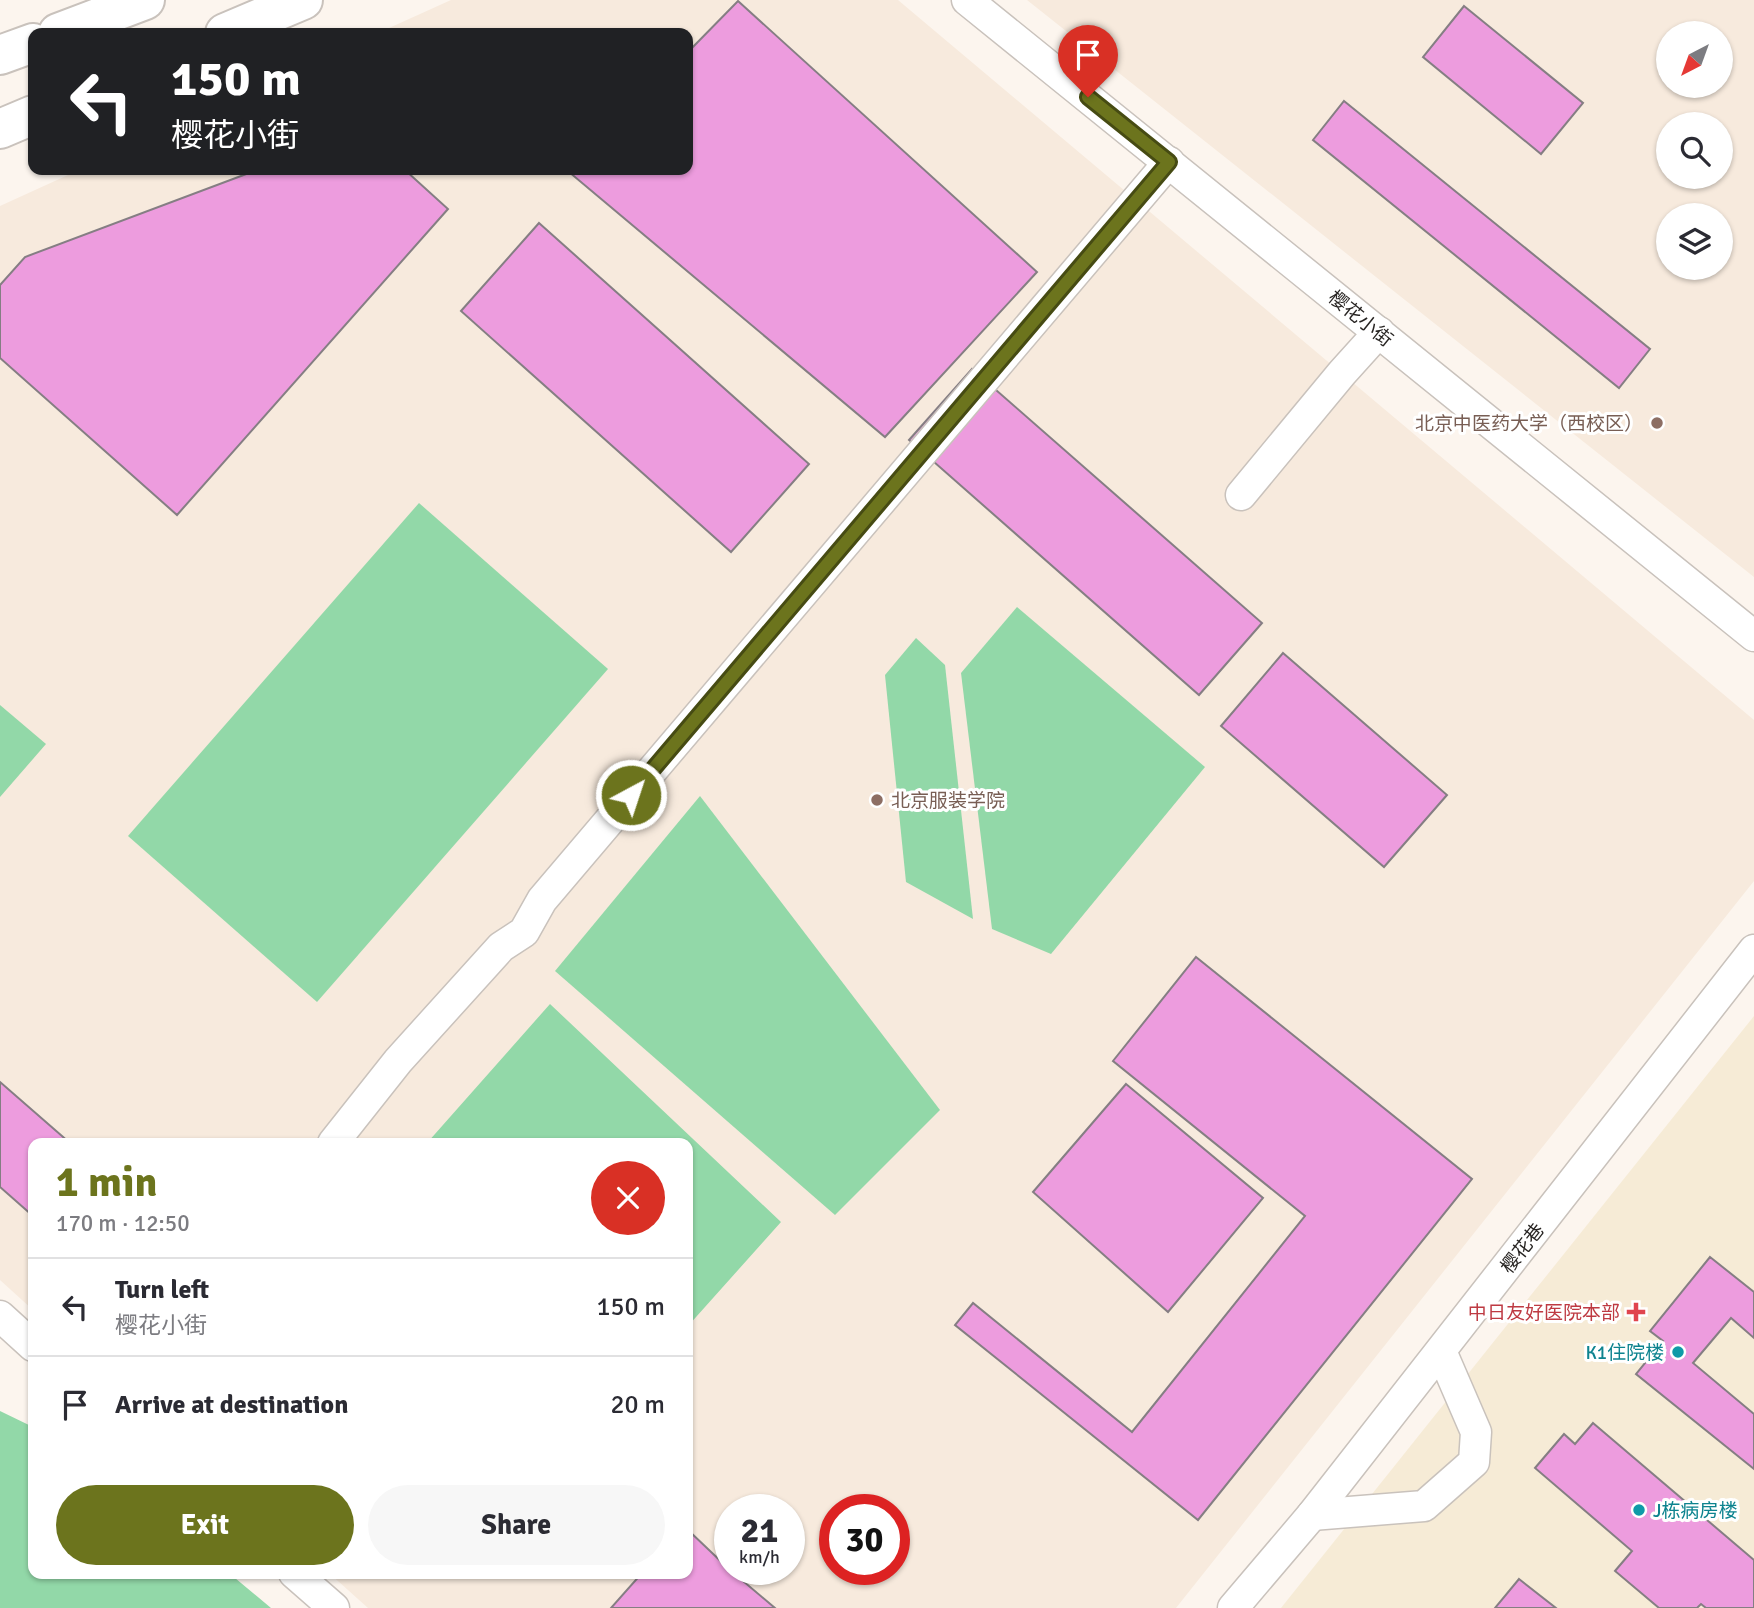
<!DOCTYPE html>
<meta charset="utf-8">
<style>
body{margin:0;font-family:Signika,"Noto Sans SC",sans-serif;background:#f7f7f7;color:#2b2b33;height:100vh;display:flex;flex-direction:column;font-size:26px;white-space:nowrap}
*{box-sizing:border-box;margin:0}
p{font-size:23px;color:#7c7c81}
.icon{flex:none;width:38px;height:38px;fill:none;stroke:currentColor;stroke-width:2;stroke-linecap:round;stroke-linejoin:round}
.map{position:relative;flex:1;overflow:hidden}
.details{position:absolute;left:28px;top:1138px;width:665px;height:441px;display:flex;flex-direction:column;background:#fff;border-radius:14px;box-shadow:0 2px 5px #0004}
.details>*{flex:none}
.banner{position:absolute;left:28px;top:28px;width:665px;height:147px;border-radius:14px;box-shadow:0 2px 5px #0004;background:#202124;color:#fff;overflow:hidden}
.needle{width:46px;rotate:221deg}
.fabs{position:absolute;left:1656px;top:21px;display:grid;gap:14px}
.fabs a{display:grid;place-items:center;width:77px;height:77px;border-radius:50%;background:#fff;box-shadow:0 2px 5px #0004;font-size:35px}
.speed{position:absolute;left:714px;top:1494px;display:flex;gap:14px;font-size:35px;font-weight:700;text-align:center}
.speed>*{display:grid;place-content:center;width:91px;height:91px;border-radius:50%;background:#fff;box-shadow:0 2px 5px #0004;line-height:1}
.speed small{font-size:18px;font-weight:400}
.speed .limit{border:10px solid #d22;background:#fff;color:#111}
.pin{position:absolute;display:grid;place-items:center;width:60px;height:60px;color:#fff;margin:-72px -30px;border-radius:50% 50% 50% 0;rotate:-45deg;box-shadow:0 0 7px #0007}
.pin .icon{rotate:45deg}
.me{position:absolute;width:77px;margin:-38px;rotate:40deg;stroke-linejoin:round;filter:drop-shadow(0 0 5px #0008)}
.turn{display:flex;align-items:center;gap:24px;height:147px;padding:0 28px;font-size:32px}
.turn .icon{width:91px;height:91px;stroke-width:2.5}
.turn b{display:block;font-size:49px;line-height:60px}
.round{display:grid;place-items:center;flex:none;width:74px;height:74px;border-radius:37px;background:#f7f7f7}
.overview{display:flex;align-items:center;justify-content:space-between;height:119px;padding:0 28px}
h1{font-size:42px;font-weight:700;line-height:52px;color:#6c741d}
.cta{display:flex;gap:14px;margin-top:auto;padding:14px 28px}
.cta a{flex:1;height:80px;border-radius:42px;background:#6c741d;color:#fff;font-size:28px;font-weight:700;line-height:80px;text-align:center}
.cta a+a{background:#f7f7f7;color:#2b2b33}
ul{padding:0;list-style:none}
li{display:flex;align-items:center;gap:21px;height:98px;padding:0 28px;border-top:2px solid #e1e1e2}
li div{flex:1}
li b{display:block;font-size:26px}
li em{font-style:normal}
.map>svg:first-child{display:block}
.built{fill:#f7eadd;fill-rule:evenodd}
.medical{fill:#f6ebd6}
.green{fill:#92d8a8}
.building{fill:#ed9cde;stroke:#857e83;stroke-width:2}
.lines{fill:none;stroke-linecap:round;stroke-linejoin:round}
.street-casing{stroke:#c9c2bc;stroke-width:33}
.secondary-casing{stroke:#c9c2bc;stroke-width:42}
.highway-casing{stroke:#c9c2bc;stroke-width:42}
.street{stroke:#fff;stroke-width:30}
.secondary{stroke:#fff;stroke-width:38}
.highway{stroke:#fff;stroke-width:38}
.route-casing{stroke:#464b13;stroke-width:18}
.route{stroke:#6c741d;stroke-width:12}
.education-dot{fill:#8d6e63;stroke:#fff;stroke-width:2.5}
.health-dot{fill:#e0444e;stroke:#fff;stroke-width:2.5}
.culture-dot{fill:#0f9aa8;stroke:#fff;stroke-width:2.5}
.labels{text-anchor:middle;stroke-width:6;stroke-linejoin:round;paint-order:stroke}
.street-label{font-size:19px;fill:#282523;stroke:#fff}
.education-label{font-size:19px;fill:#785e54;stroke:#fff;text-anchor:end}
.health-label{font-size:19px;fill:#be3a42;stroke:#fff;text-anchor:end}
.culture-label{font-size:19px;fill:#0d838f;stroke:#fff;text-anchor:end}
</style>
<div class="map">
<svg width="1754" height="1608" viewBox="0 0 1754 1608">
<rect width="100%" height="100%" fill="#fcf5ee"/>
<!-- built -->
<g class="built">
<path d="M451 0H898L1754 720V881L1176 1608H368L329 1573H688V1143H33V1310L0 1280V206L79 170H688V33H378ZM730 1510H789V1570H730ZM835 1510H894V1570H835Z"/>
<path d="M1027 0H1754V577ZM1668 33H1720V86H1668ZM1668 124H1720V177H1668ZM1668 215H1720V268H1668Z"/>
</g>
<!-- medical -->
<polygon class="medical" points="1754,1016 1754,1608 1281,1608"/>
<!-- green -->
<g class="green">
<polygon points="419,503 608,669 317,1002 128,836"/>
<polygon points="1017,607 1205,767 1051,954 992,929 961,673"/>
<polygon points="916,638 945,665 973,919 906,882 885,675"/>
<polygon points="0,705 46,744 0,797"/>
<polygon points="700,796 940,1110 835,1215 555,971"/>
<polygon points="550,1004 781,1222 688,1326 688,1143 427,1143"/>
<polygon points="0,1411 33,1427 33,1573 229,1573 271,1608 0,1608"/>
</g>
<!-- building -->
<g class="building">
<polygon points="738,1 1037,272 885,437 569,172 571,170 688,170 688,52"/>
<polygon points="1464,6 1583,103 1541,154 1423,57"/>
<polygon points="1344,101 1650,349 1619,388 1313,140"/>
<polygon points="257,170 405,170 448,209 177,515 0,358 0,285 25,257"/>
<polygon points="539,223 809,464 731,552 461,311"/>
<polygon points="972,369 1262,623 1199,695 909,440"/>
<polygon points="1283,653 1447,795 1384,867 1221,726"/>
<polygon points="1196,957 1472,1179 1198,1520 955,1325 973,1303 1132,1432 1305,1216 1113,1061"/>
<polygon points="0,1082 70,1143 33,1143 33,1216 0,1187"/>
<polygon points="1126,1084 1263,1198 1168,1312 1033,1192"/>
<polygon points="1710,1257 1754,1292 1754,1338 1731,1318 1693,1363 1754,1414 1754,1469 1636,1374 1663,1341 1650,1331"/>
<polygon points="1593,1423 1754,1560 1754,1608 1706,1608 1701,1604 1697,1608 1659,1608 1615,1571 1632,1551 1535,1468 1564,1434 1575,1444"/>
<polygon points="688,1530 730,1570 775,1608 611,1608 642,1573 688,1573"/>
<polygon points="1519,1579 1556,1608 1495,1608"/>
</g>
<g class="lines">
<defs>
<g id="street">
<polyline points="967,0 1754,636"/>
<polyline points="1241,495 1342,373 1379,332"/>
<polyline points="333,1143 398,1061 501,947 524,932 542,900 1169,162"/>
<polyline points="0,1316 33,1346"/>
<polyline points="1312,1515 1424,1506 1474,1462 1476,1432 1441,1351"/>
<polyline points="294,1573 334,1608"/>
<polyline points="1233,1608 1312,1515 1754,950"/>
</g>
<g id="secondary">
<polyline points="225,33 303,0"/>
<polyline points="0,129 33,115"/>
</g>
<g id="highway">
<polyline points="58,33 145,0"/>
<polyline points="0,55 33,43"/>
</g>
</defs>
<!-- street casing -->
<use href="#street" class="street-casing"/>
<!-- secondary casing -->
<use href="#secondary" class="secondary-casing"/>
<!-- highway casing -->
<use href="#highway" class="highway-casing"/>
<!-- street -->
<use href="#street" class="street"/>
<!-- secondary -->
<use href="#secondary" class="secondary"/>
<!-- highway -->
<use href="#highway" class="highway"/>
</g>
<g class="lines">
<defs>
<polyline id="route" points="631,795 1169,162 1088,97"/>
</defs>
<!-- route casing -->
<use href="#route" class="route-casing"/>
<!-- route -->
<use href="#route" class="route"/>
</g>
<!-- markers -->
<g class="education-dot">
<circle cx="1657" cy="423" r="7"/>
<circle cx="877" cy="800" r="7"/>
</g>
<path class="health-dot" d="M1632.5 1301.5h7v7h7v7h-7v7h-7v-7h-7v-7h7z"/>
<g class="culture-dot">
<circle cx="1678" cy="1352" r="7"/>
<circle cx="1639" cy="1510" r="7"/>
</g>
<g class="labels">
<!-- street labels -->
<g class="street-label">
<text transform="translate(1361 318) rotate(39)" y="7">樱花小街</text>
<text transform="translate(1522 1248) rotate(-52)" y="7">樱花巷</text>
</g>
<!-- education labels -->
<g class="education-label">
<text x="1643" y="430">北京中医药大学（西校区）</text>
<text x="891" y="807" text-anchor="start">北京服装学院</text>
</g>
<!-- health labels -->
<g class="health-label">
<text x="1620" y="1319">中日友好医院本部</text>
</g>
<!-- culture labels -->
<g class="culture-label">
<text x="1664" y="1359">K1住院楼</text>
<text x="1653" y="1517" text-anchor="start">J栋病房楼</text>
</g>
</g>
</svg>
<div class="fabs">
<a><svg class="needle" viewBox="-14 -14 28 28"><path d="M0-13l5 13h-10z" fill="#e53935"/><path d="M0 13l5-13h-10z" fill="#7c7c81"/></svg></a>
<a><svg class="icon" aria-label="search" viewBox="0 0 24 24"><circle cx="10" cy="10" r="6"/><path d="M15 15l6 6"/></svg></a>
<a><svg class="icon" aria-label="layers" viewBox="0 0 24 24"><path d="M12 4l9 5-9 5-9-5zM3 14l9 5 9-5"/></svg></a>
</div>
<div class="speed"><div>21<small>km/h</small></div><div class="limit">30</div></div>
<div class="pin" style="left:1088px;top:97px;background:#d93025"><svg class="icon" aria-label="arrive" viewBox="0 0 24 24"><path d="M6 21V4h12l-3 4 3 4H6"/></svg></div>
<svg class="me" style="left:631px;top:795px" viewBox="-20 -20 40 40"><circle r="17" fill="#6c741d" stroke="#fff" stroke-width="3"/><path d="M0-11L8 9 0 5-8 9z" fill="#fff"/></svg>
<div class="banner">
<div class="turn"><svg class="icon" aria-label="left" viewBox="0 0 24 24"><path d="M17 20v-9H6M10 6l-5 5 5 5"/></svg><div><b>150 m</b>樱花小街</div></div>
</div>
<section class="details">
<div class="overview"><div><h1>1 min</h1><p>170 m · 12:50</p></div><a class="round" style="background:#d93025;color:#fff"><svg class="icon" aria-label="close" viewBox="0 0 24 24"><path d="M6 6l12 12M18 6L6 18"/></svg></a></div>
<ul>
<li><svg class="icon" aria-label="left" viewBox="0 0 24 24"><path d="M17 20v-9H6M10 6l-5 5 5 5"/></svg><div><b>Turn left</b><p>樱花小街</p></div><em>150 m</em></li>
<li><svg class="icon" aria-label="arrive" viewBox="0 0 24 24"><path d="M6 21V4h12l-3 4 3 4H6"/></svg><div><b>Arrive at destination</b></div><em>20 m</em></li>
</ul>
<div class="cta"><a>Exit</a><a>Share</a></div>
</section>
</div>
